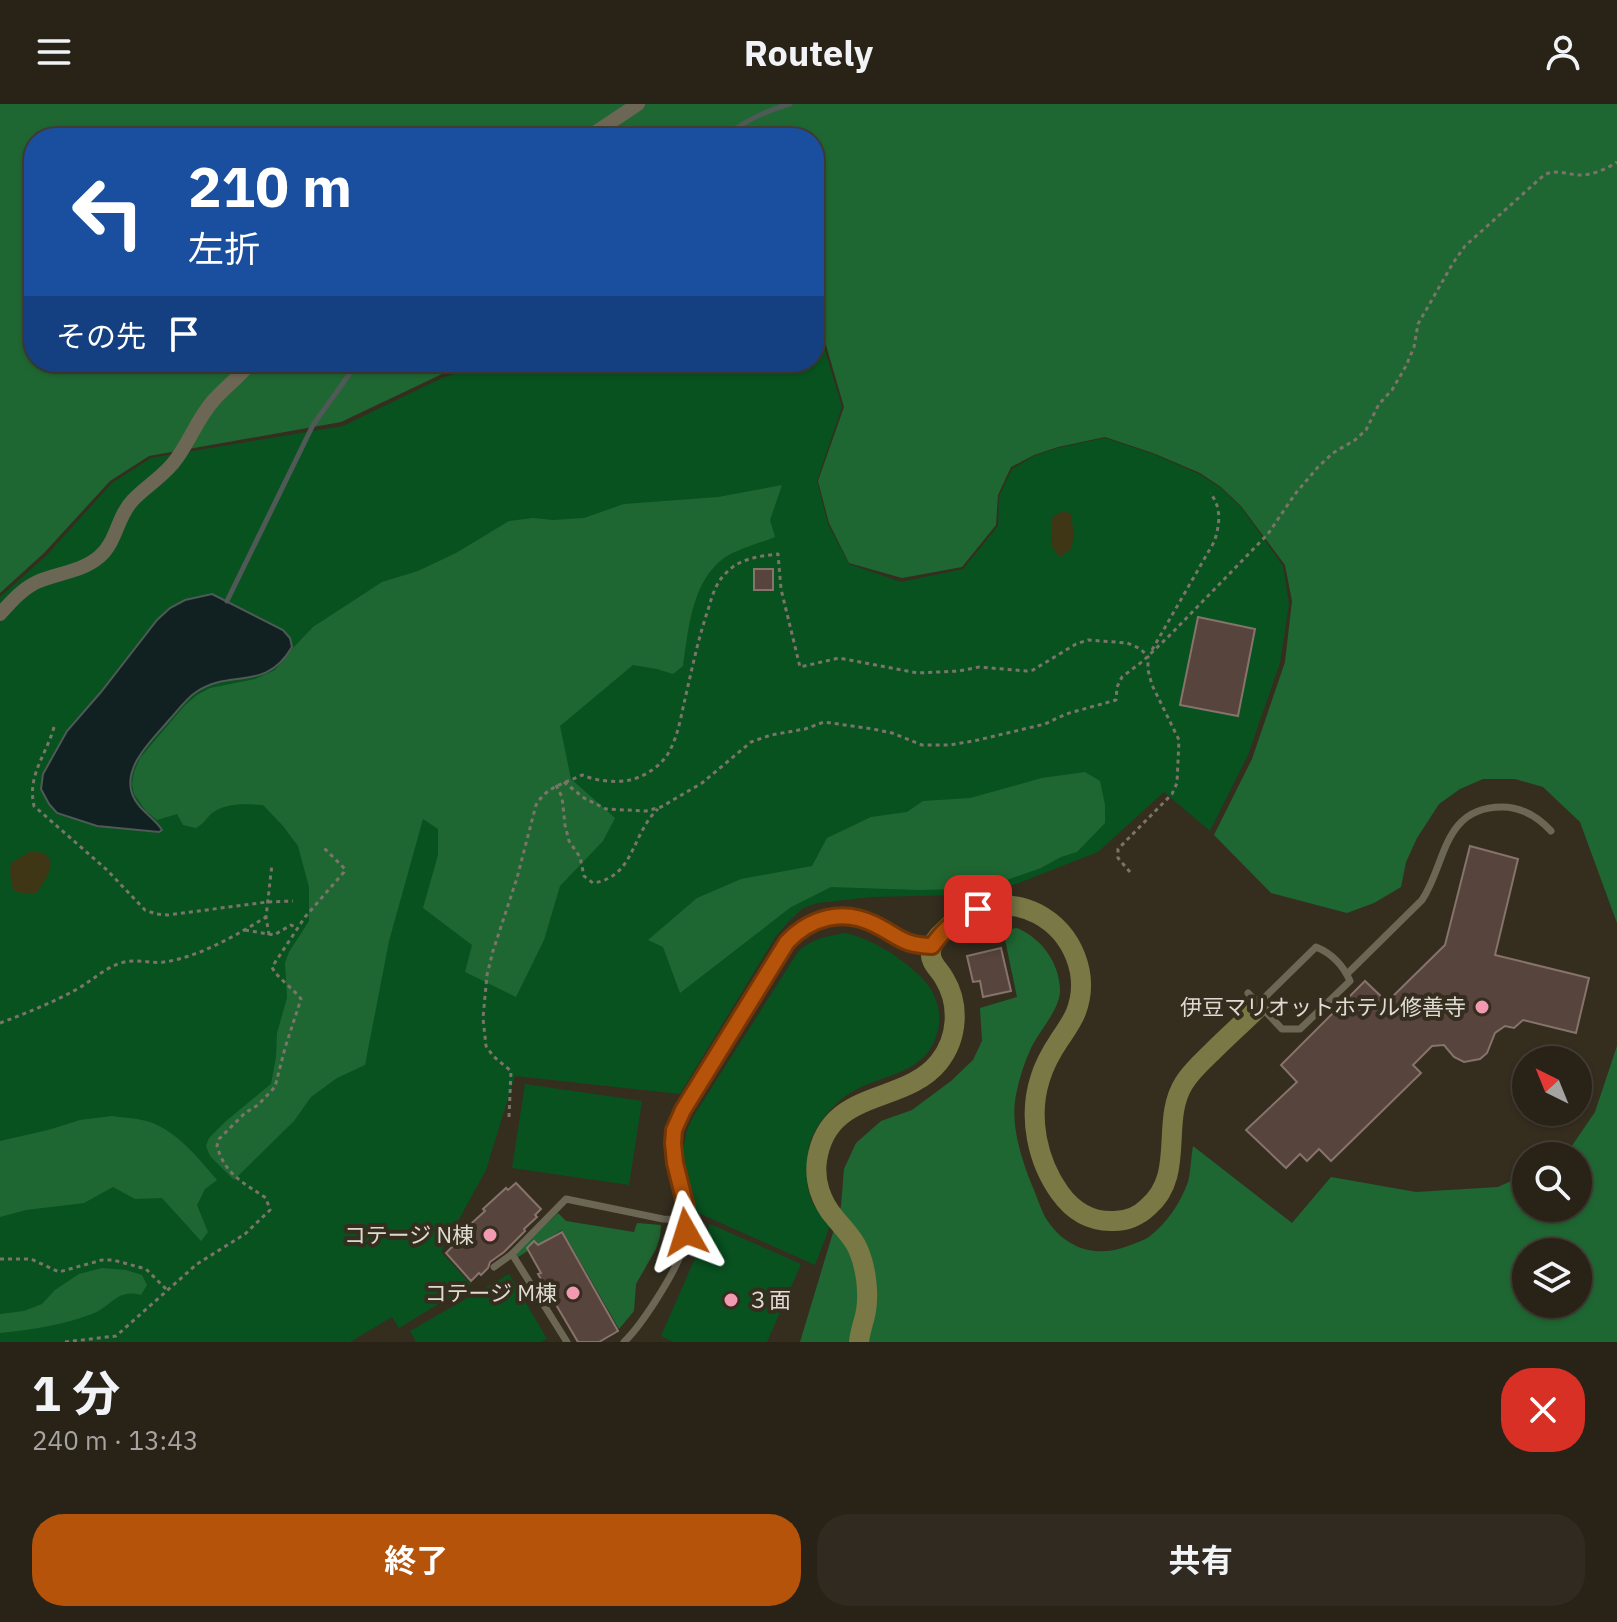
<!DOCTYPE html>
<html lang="ja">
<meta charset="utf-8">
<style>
body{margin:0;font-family:"IBM Plex Sans","Noto Sans JP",sans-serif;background:#302a20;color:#f1f3f6;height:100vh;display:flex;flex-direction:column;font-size:30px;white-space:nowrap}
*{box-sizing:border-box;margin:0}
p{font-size:26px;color:#a5a4a1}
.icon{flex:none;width:44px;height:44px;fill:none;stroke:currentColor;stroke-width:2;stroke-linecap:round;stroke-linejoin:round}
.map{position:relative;height:1238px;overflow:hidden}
.drawer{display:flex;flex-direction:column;background:#282217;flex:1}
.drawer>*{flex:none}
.top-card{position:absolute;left:24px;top:24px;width:800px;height:244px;border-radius:32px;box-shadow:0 2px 6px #0004,0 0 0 2px #443f36;background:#1a4fa0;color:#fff;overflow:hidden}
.needle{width:52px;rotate:317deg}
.tools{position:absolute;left:1512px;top:942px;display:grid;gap:16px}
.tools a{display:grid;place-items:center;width:80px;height:80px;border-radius:50%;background:#282217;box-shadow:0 2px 6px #0004,0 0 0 2px #443f36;font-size:40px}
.pin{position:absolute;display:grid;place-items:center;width:68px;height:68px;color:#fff;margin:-34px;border-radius:16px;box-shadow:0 4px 12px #0006}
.me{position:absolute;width:88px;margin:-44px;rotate:354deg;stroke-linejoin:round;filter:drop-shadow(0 0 6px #0008)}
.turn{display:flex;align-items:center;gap:28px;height:168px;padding:0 32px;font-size:36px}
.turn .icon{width:104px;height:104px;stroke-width:2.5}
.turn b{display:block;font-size:56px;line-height:68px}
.then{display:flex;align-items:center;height:76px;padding:0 32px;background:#0003;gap:16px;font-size:30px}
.round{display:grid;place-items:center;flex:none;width:84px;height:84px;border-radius:32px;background:#302a20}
.head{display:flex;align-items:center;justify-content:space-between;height:136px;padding:0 32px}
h1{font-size:48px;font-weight:700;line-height:60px}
.cta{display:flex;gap:16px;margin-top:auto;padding:16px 32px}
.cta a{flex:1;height:92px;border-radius:32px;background:#b45309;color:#fff;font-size:32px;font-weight:700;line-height:92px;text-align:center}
.cta a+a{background:#302a20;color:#f1f3f6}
header{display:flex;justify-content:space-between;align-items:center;height:104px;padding:0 32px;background:#282217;font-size:36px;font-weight:700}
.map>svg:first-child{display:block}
.green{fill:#085220}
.forest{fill:#1f6732;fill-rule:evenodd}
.sand{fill:#3f3616}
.water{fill:#112121;stroke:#4f5956;stroke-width:2}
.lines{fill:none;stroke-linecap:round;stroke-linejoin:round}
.stream{stroke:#4f5956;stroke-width:5}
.building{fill:#56443d;stroke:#86736b;stroke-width:2}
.path{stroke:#7b7569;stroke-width:3;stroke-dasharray:4 4;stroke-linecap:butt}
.lane{stroke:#6c6655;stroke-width:7}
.street{stroke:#6c6655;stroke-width:14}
.secondary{stroke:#7a7845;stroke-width:20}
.route-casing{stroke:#753606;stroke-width:20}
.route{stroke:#b45309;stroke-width:14}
.poi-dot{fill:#f19ab2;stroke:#352e1f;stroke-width:3}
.labels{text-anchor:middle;stroke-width:8;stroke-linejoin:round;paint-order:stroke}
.poi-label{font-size:22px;fill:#dfdbd2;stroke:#352e1f;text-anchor:end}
</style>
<header><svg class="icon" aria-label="menu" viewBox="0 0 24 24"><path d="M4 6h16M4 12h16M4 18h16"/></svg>Routely<svg class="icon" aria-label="person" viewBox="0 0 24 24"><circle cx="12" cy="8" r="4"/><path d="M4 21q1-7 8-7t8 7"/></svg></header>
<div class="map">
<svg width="1617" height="1238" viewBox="0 0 1617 1238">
<rect width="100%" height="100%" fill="#352e1f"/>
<!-- green -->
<g class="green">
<polygon points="814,229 824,243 842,303 817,377 828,420 849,460 901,478 963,465 998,422 999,392 1012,365 1034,352 1058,344 1105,334 1153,350 1199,370 1221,384 1241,403 1283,462 1289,500 1280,559 1248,651 1210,727 1164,688 1098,748 1008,783 961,791 872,793 817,799 803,804 791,815 776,832 680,990 515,972 486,1066 441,1148 471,1180 399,1224 392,1213 350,1238 0,1238 0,493 46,452 112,379 151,354 343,322 442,274 489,258 814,258"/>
<path d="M845 829C871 834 905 856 923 875 934 887 941 904 939 920 931 975 878 967 843 994 830 1005 816 1021 810 1038 808 1045 808 1054 807 1062 805 1088 812 1103 830 1122L815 1161 694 1107 683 1046 687 1026 693 1013 798 848C811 835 828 832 845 829Z"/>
<polygon points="525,980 642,997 629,1081 512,1064"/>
<polygon points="710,1120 801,1160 767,1238 673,1238 661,1232"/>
<polygon points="509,1170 547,1235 541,1238 416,1238 410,1227"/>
</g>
<!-- forest -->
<g class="forest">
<polygon points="0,0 1617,0 1617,819 1580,718 1543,683 1515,675 1483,675 1460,685 1439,700 1417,734 1406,758 1401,783 1374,799 1347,809 1271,789 1214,731 1252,655 1285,558 1292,497 1285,461 1241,402 1221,383 1200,369 1153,349 1105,333 1058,343 1034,351 1011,363 998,391 996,421 962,463 902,474 849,459 829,419 818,377 844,303 826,241 814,224 814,34 34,34 34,258 474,258 442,270 341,318 149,352 110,377 44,449 0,489"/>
<path d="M782 381 770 416 775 433C758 440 732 446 719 458 691 483 688 528 683 562L673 570 657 565 633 561 560 622 571 675 615 714 603 737 560 782 544 836 516 893 465 868 472 841 423 804 438 751V725L423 715 389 837 365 961 337 974 311 993 294 1017 234 1076 210 1052 206 1042 209 1034 226 1017 271 980 276 953 277 929 287 894 285 859 289 848 309 817V783L298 742 283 722 263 701C246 700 225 698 211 710 206 715 203 720 196 724L183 721 177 710 157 716 146 707 134 690 132 680 134 668 140 654 185 601 197 591 210 584 255 575 275 566 293 544 313 523 382 478 418 467 456 449 509 417 533 414 553 416 584 414 624 400 718 393Z"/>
<polygon points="1085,668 1100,677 1105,701 1105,719 1077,748 1061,753 1041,764 1007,776 957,785 919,786 831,783 791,803 680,889 663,843 648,836 697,794 741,775 812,762 827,734 871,713 907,708 923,697 970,694 1042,674"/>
<path d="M1017 824C1041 834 1059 858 1060 885 1061 904 1039 927 1031 944 1024 959 1019 975 1016 991 1010 1020 1021 1053 1031 1079 1036 1090 1040 1103 1045 1113 1064 1144 1095 1155 1128 1142 1135 1139 1144 1137 1150 1132 1167 1119 1181 1098 1188 1078 1191 1066 1191 1053 1193 1042L1292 1119 1331 1073 1416 1088 1498 1083 1526 1070V1104H1578V1052H1565L1595 1008 1617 942V1238H800L841 1102 844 1065 856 1039 881 1017 912 1006 951 977 973 956 982 937 980 904 1017 893 1003 826ZM1526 1148H1578V1200H1526Z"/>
<path d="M112 1012C124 1014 138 1014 150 1018 178 1028 198 1054 217 1076L205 1085 197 1101 208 1128 201 1137 162 1094 135 1095 113 1083 84 1099 26 1106 0 1113V1037L48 1026 80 1016Z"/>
<polygon points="558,1109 566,1117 634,1128 637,1119 661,1121 660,1133 656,1145 636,1180 634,1207 619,1225 562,1126 518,1153 516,1149"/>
<path d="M102 1164 126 1166 142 1171 147 1181 141 1191C117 1184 111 1203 92 1210 63 1221 31 1226 0 1229V1210L24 1207 42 1200 55 1186 79 1170Z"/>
</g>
<!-- sand -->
<g class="sand">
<path d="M1063 407 1071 410C1073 425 1075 431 1071 445L1060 453C1043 435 1056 434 1051 414Z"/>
<path d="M31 747C65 749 47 774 36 790L22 789 13 786 10 769 11 759Z"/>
</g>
<!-- water -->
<path class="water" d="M212 490 283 526 290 534 292 543C265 589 231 564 196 588 186 595 178 606 170 615 153 635 119 665 134 694 140 707 155 714 162 726L159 728 97 722 57 709 49 700 41 685 43 670 67 627 101 588 157 516 170 504 185 496Z"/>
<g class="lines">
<!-- stream -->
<g class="stream">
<path d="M722 34C743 18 764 7 790 0"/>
<polyline points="227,497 313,321 358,258"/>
</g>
</g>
<!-- building -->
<g class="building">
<rect x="754" y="465" width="19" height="21"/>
<polygon points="1198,513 1255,525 1238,612 1180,601"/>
<polygon points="1470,742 1518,755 1495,851 1589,874 1576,929 1523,916 1514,924 1505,922 1495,929 1487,949 1480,955 1464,958 1454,953 1444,941 1432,942 1413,961 1421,969 1331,1057 1319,1045 1307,1057 1300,1050 1286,1064 1246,1026 1297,978 1281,961 1365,877 1387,898 1445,841"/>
<polygon points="1001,844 1011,887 983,893 980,877 973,878 967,852"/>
<polygon points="516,1079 541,1105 535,1111 537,1113 524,1125 525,1127 504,1148 490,1158 488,1164 481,1171 479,1169 471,1177 446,1149 452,1143 449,1140 485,1107 483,1105 506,1084 508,1086"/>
<polygon points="562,1128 618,1227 599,1238 578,1238 538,1170 541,1169 527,1144 534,1137 538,1141"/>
</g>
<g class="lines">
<!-- path -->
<g class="path">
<path d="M1152 546 1214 438C1220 421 1222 403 1210 389"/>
<path d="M54 623C46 652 27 671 34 702L107 766 145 806 156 810 168 811 267 798 293 797"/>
<path d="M564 678 584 694 606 705 646 707 661 703 702 679 751 638 771 631 805 625 824 618 873 625 892 629 922 641H950L978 636 1045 620 1066 610 1116 596 1117 583 1122 573 1143 557 1171 530 1268 430 1295 390 1318 363 1333 349 1355 336 1366 326 1379 300 1392 286 1406 262 1414 243 1418 220 1453 159 1465 142 1544 71C1556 65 1565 70 1578 71 1590 72 1607 65 1617 58"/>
<path d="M556 681 562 693 565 721 569 737 580 753 584 772 593 779C635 773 631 730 658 705"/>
<polyline points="1130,768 1118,754 1118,745 1172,690 1177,679 1179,636 1152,581 1148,566 1148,552"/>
<polyline points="245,826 274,831 291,821 297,824"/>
<polyline points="269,831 266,813 272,760"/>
<path d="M0 919C27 909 54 898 79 884 94 875 105 864 121 859 136 854 150 860 164 858 199 853 237 831 266 813"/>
<path d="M509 1013 511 967 493 952 486 942 483 914 487 871 493 847 517 774 536 701C547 682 564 680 582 671 596 677 616 679 630 676 646 672 661 662 669 648 678 632 681 612 685 595 692 565 698 535 708 506 712 492 716 478 727 468 741 454 760 452 778 450L781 485 800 563 839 554 917 569 959 567 979 563 1027 567 1033 566 1076 540 1088 536 1127 539 1139 544 1148 552"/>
<polyline points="0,1155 31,1155 59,1168 102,1156 113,1156 146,1165 166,1185"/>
<path d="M65 1238 116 1232 197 1160 245 1130 270 1106 266 1094C244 1079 225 1071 217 1042L219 1035 245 1009 258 1001 275 983 285 944 301 895C294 885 276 873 272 863L305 813 344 768 345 765 324 744"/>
</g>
<!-- lane -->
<g class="lane">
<path d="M1347 870 1422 796C1446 761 1442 703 1502 703 1522 703 1538 713 1551 727"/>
<path d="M1248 889 1282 925H1300L1350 877C1343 861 1333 850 1316 843L1259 899"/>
<polyline points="512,1150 567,1238"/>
<polyline points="494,1163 512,1150 566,1095 663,1115 686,1116"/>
<path d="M624 1238C642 1221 672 1173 681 1150 686 1137 687 1122 686 1108 683 1082 669 1056 674 1029 676 1021 680 1013 683 1006L787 838C811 813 846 803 878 822 897 833 907 841 930 842"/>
</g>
<!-- street -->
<g class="street">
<polyline points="587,34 638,0"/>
<path d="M0 510C11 498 22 485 37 478 57 469 81 468 99 453 117 438 117 412 133 396 147 381 166 371 177 354 190 336 198 314 213 297 225 283 240 273 251 258"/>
</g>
<!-- secondary -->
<path class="secondary" d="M859 1238C860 1227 864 1218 866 1207 869 1188 866 1163 858 1145 853 1133 843 1124 835 1114 821 1098 814 1077 817 1056 828 983 904 1002 939 958 958 934 960 900 944 874 939 865 929 858 931 847 932 839 939 831 945 826 969 801 1007 794 1038 810 1073 829 1090 871 1076 908 1072 918 1066 926 1060 935 1052 947 1044 961 1040 975 1028 1013 1037 1057 1060 1089 1073 1107 1091 1118 1114 1117 1126 1117 1139 1112 1148 1103 1186 1071 1160 1017 1184 979 1192 966 1204 956 1214 946 1229 931 1245 917 1260 902"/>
</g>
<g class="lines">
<defs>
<path id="route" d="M686 1128V1103L675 1059 673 1039 674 1026 683 1006 787 838C810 814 842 804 874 820 899 832 901 841 932 842 945 824 958 813 978 805"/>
</defs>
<!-- route casing -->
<use href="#route" class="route-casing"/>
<!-- route -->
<use href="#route" class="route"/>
</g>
<!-- markers -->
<g class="poi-dot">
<circle cx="1482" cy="903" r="8"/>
<circle cx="490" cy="1131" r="8"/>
<circle cx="573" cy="1189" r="8"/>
<circle cx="731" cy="1196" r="8"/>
</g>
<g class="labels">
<!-- poi labels -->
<g class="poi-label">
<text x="1466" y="911">伊豆マリオットホテル修善寺</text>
<text x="474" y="1139">コテージ N棟</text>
<text x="557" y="1197">コテージ M棟</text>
<text x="747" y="1204" text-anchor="start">３面</text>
</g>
</g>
</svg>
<div class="tools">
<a><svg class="needle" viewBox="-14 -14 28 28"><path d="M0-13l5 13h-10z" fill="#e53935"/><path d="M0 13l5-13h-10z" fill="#a5a4a1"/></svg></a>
<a><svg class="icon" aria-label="search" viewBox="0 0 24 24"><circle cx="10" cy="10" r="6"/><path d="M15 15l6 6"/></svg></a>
<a><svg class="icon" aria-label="layers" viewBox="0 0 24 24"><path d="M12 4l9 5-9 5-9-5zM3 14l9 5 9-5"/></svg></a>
</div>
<div class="pin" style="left:978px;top:805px;background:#d93025"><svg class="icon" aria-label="arrive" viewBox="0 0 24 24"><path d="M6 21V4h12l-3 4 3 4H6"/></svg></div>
<svg class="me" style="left:686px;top:1128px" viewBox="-20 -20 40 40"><path d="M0-17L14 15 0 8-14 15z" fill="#b45309" stroke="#fff" stroke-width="4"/></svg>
<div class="top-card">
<div class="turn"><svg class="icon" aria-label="left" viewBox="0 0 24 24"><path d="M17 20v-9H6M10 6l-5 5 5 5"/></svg><div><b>210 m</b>左折</div></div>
<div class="then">その先<svg class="icon" aria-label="arrive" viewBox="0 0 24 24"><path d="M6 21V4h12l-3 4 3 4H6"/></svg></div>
</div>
</div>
<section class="drawer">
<div class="head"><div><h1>1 分</h1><p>240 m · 13:43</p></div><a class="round" style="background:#d93025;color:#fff"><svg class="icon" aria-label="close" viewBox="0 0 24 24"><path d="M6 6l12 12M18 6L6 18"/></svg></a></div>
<div class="cta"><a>終了</a><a>共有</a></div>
</section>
